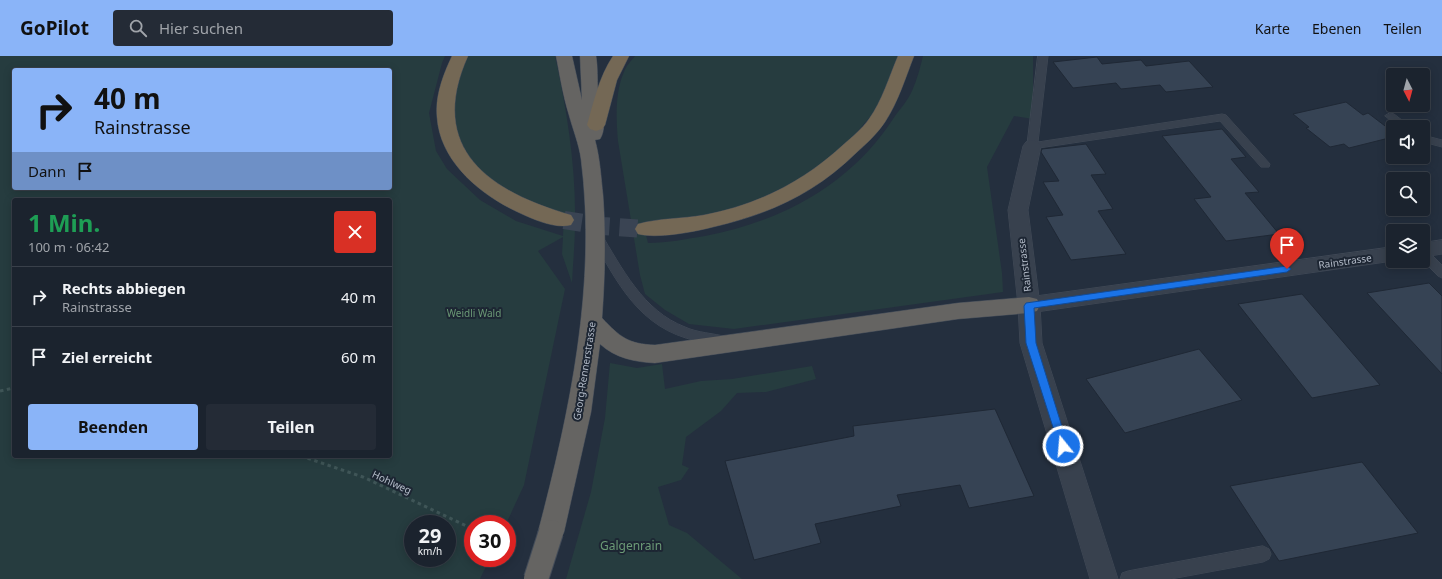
<!DOCTYPE html>
<html lang="de">
<meta charset="utf-8">
<style>
body{margin:0;font-family:"Noto Sans",sans-serif;background:#242b36;color:#f1f3f6;height:100vh;display:flex;flex-direction:column;font-size:15px;white-space:nowrap}
*{box-sizing:border-box;margin:0}
p{font-size:13px;color:#a0a4aa}
.icon{flex:none;width:22px;height:22px;fill:none;stroke:currentColor;stroke-width:2;stroke-linecap:round;stroke-linejoin:round}
.map{position:relative;flex:1;overflow:hidden}
.details{position:absolute;left:12px;top:142px;width:380px;height:260px;display:flex;flex-direction:column;background:#1b232e;border-radius:4px;box-shadow:0 2px 10px #0003,0 0 0 1px #39404a}
.details>*{flex:none}
.guide{position:absolute;left:12px;top:12px;width:380px;height:122px;border-radius:4px;box-shadow:0 2px 10px #0003,0 0 0 1px #39404a;background:#8ab4f8;color:#111;overflow:hidden}
.needle{width:26px;rotate:174deg}
.buttons{position:absolute;left:1386px;top:12px;display:grid;gap:8px}
.buttons a{display:grid;place-items:center;width:44px;height:44px;border-radius:4px;background:#1b232e;box-shadow:0 2px 10px #0003,0 0 0 1px #39404a;font-size:20px}
.speed{position:absolute;left:404px;top:459px;display:flex;gap:8px;font-size:20px;font-weight:700;text-align:center}
.speed>*{display:grid;place-content:center;width:52px;height:52px;border-radius:50%;background:#1b232e;box-shadow:0 2px 10px #0003,0 0 0 1px #39404a;line-height:1}
.speed small{font-size:10px;font-weight:400}
.speed .limit{border:6px solid #d22;background:#fff;color:#111}
.pin{position:absolute;display:grid;place-items:center;width:34px;height:34px;color:#fff;margin:-41px -17px;border-radius:50% 50% 50% 0;rotate:-45deg;box-shadow:0 0 4px #0007}
.pin .icon{rotate:45deg}
.me{position:absolute;width:44px;margin:-22px;rotate:343deg;stroke-linejoin:round;filter:drop-shadow(0 0 3px #0008)}
.turn{display:flex;align-items:center;gap:14px;height:84px;padding:0 16px;font-size:18px}
.turn .icon{width:52px;height:52px;stroke-width:2.5}
.turn b{display:block;font-size:28px;line-height:34px}
.then{display:flex;align-items:center;height:38px;padding:0 16px;background:#0003;gap:8px;font-size:15px}
.round{display:grid;place-items:center;flex:none;width:42px;height:42px;border-radius:4px;background:#242b36}
.overview{display:flex;align-items:center;justify-content:space-between;height:68px;padding:0 16px}
h1{font-size:24px;font-weight:700;line-height:30px;color:#1e9e55}
.action{display:flex;gap:8px;margin-top:auto;padding:8px 16px}
.action a{flex:1;height:46px;border-radius:4px;background:#8ab4f8;color:#111;font-size:16px;font-weight:700;line-height:46px;text-align:center}
.action a+a{background:#242b36;color:#f1f3f6}
ul{padding:0;list-style:none}
li{display:flex;align-items:center;gap:12px;height:60px;padding:0 16px;border-top:1px solid #39404a}
li div{flex:1}
li b{display:block;font-size:15px}
li em{font-style:normal}
header{display:flex;align-items:center;gap:24px;box-sizing:border-box;height:56px;padding:0 20px;background:#8ab4f8;color:#111}
header strong{font-size:19px}
nav{display:flex;gap:22px;margin-inline-start:auto;font-size:14px}
.search{width:280px;height:36px;background:#242b36;display:flex;align-items:center;gap:10px;box-sizing:border-box;padding:0 14px;border-radius:4px;color:#a0a4aa;font-size:15px}
.map>svg:first-child{display:block}
.green{fill:#263c3f;fill-rule:evenodd}
.building{fill:#364354;stroke:#1f2835}
.lines{fill:none;stroke-linecap:round;stroke-linejoin:round}
.motorway-tunnel{stroke:#3a4453;stroke-width:18;stroke-dasharray:18 10;stroke-linecap:butt}
.service-casing{stroke:#414a57;stroke-width:1}
.minor-casing{stroke:#414a57;stroke-width:1}
.tertiary-casing{stroke:#414a57;stroke-width:1}
.trunk-casing{stroke:#434c59;stroke-width:1}
.motorway-casing{stroke:#434c59;stroke-width:1}
.path{stroke:#3f5557;stroke-width:3;stroke-dasharray:3.5 3.5;stroke-linecap:butt}
.service{fill:#38414e;fill-rule:evenodd}
.minor{fill:#38414e;fill-rule:evenodd}
.tertiary{fill:#38414e;fill-rule:evenodd}
.trunk{fill:#656462;fill-rule:evenodd}
.motorway{fill:#746855;fill-rule:evenodd}
.trunk-bridge-casing{stroke:#434c59;stroke-width:26;stroke-linecap:butt}
.trunk-bridge{stroke:#656462;stroke-width:24}
.route{fill:#1a73e8;stroke:#114b97}
.labels{text-anchor:middle;stroke-width:4;stroke-linejoin:round;paint-order:stroke}
.street-label{font-size:10px;fill:#b4bcc9;stroke:#1d2633}
.park-label{font-size:10px;fill:#6b9a76;stroke:#1d2633}
.near-park-label{font-size:12px;fill:#6b9a76;stroke:#1d2633}
</style>
<header>
<strong>GoPilot</strong>
<div class="search"><svg class="icon" aria-label="search" viewBox="0 0 24 24"><circle cx="10" cy="10" r="6"/><path d="M15 15l6 6"/></svg>Hier suchen</div>
<nav><a>Karte</a><a>Ebenen</a><a>Teilen</a></nav>
</header>
<div class="map">
<svg width="1442" height="523" viewBox="0 0 1442 523">
<rect width="100%" height="100%" fill="#242f3e"/>
<!-- green -->
<g class="green">
<path d="M0 0H445L442 7 429 57 436 95 447 113 480 144 516 165 563 180 564 158C550 153 534 150 521 143 508 138 496 128 486 119 447 82 448 46 468 0H555C567 54 576 111 575 166 575 186 573 207 572 227L562 198 563 181 538 195 565 233 524 429 506 468H473V502H490L480 523H0ZM14 14H390V132H14ZM14 144H390V400H14ZM413 468H447V502H413Z"/>
<path d="M635 0H899L880 49 857 76 833 101 805 122 766 142 730 156 643 167 648 187C668 187 686 183 705 180 783 165 852 128 895 60 901 52 908 44 912 35 917 24 920 12 923 0H1033V63L1014 60 987 111 1002 217 1003 236 734 273 689 268 665 254 645 238 640 219 618 85C616 63 615 36 624 16 626 10 631 5 635 0Z"/>
<polygon points="610,307 637,312 662,308 665,333 701,325 732,323 812,310 816,323 766,336 737,337 721,355 686,381 682,409 689,412 681,424 658,431 669,469 687,477 742,523 566,523 591,436 605,362"/>
</g>
<!-- building -->
<g class="building">
<polygon points="1097,1 1102,8 1141,4 1146,10 1189,5 1213,31 1166,36 1160,29 1121,33 1116,27 1073,32 1053,6"/>
<polygon points="1346,46 1363,59 1368,57 1393,76 1393,81 1349,92 1344,88 1330,91 1306,72 1309,71 1293,58"/>
<polygon points="1222,73 1246,101 1231,103 1259,136 1245,137 1279,178 1226,185 1194,143 1211,141 1162,80"/>
<polygon points="1086,88 1106,118 1091,119 1113,153 1098,155 1126,198 1071,204 1046,161 1063,159 1043,126 1059,125 1041,96 1042,93"/>
<polygon points="1429,227 1442,240 1442,318 1367,237"/>
<polygon points="1302,238 1380,329 1312,342 1238,248"/>
<polygon points="1199,293 1242,344 1125,377 1086,323"/>
<polygon points="995,353 1034,440 969,452 960,429 897,439 901,450 815,468 821,487 754,504 725,405 854,380 853,370"/>
<polygon points="1362,406 1418,477 1279,505 1230,430"/>
</g>
<g class="lines">
<!-- motorway-tunnel -->
<polyline class="motorway-tunnel" points="564,164 603,170 645,173"/>
<defs>
<g id="service">
<polygon points="1038,0 1048,0 1038,86 1222,58 1226,59 1270,108 1269,111 1261,111 1220,65 1032,93 1028,92 1027,90"/>
<polygon points="1390,57 1394,58 1411,71 1399,71 1385,60"/>
<polygon points="1423,79 1442,84 1442,91 1423,86"/>
<path d="M596 175 600 176C622 212 643 255 685 271 698 277 713 277 727 281L729 285 727 289C718 292 706 288 697 285 638 272 618 227 590 179L592 176Z"/>
<polygon points="1423,193 1427,194 1442,209 1442,222 1438,220 1423,205"/>
<polygon points="1263,490 1269,493 1271,498 1269,503 1263,506 1171,523 1120,523 1122,517 1128,515"/>
</g>
<polygon id="minor" points="1032,84 1038,86 1041,90 1028,154 1040,249 1042,287 1118,523 1090,523 1020,287 1018,249 1008,154 1023,90 1026,86"/>
<g id="tertiary">
<polygon points="1442,184 1442,198 1423,201 1423,187"/>
<polygon points="1393,191 1393,205 1395,205 1393,205 1029,257 1021,255 1018,249 1021,243 1029,241"/>
</g>
<path id="trunk" d="M556 0H572L582 44 580 0H596C598 12 597 23 598 34 599 49 609 69 600 83L595 84C600 102 601 121 603 139 606 180 605 221 602 262 620 281 628 288 655 289L958 247 1029 241 1037 243 1040 249 1037 255 1029 257 958 263 655 307C635 306 615 302 600 288L591 356 564 476 560 485 551 489 542 485 538 476C570 355 597 228 581 103 579 88 573 74 569 59 563 40 560 20 556 0Z"/>
<g id="motorway">
<path d="M452 0H468C426 93 490 136 571 159L574 164 571 169C556 173 535 164 522 158 483 141 440 107 437 61 435 40 443 19 452 0Z"/>
<path d="M613 0H629L617 24 605 69 602 73 596 75 590 73 587 69C594 45 599 21 613 0Z"/>
<path d="M898 0H914C905 23 898 46 885 66 877 78 866 88 856 97 814 138 769 158 713 171 694 176 656 183 638 178L635 173 638 168C659 162 682 163 704 159 757 149 803 126 843 89 852 81 862 73 869 63 882 45 889 21 898 0Z"/>
</g>
</defs>
<!-- service casing -->
<use href="#service" class="service-casing"/>
<!-- minor casing -->
<use href="#minor" class="minor-casing"/>
<!-- tertiary casing -->
<use href="#tertiary" class="tertiary-casing"/>
<!-- trunk casing -->
<use href="#trunk" class="trunk-casing"/>
<!-- motorway casing -->
<use href="#motorway" class="motorway-casing"/>
<!-- path -->
<g class="path">
<polyline points="0,335 14,332"/>
<polyline points="301,400 363,421 473,473"/>
</g>
<!-- service -->
<use href="#service" class="service"/>
<!-- minor -->
<use href="#minor" class="minor"/>
<!-- tertiary -->
<use href="#tertiary" class="tertiary"/>
<!-- trunk -->
<use href="#trunk" class="trunk"/>
<!-- motorway -->
<use href="#motorway" class="motorway"/>
<defs>
<polyline id="trunk-bridge" points="536,523 551,476"/>
</defs>
<!-- trunk-bridge casing -->
<use href="#trunk-bridge" class="trunk-bridge-casing"/>
<!-- trunk-bridge -->
<use href="#trunk-bridge" class="trunk-bridge"/>
</g>
<!-- route -->
<polygon class="route" points="1287,210 1291,213 1287,216 1034,252 1036,287 1068,390 1067,393 1063,395 1060,393 1026,287 1024,250 1026,247"/>
<g class="labels">
<!-- street labels -->
<g class="street-label">
<text transform="translate(1345 205) rotate(-8)" y="4">Rainstrasse</text>
<text transform="translate(1024 209) rotate(-97)" y="4">Rainstrasse</text>
<text transform="translate(584 315) rotate(-81)" y="4">Georg-Rennerstrasse</text>
<text transform="translate(392 426) rotate(25)" y="4">Hohlweg</text>
</g>
<!-- park labels -->
<g class="park-label">
<text x="474" y="261">Weidli Wald</text>
</g>
<!-- near-park labels -->
<g class="near-park-label">
<text x="631" y="494">Galgenrain</text>
</g>
</g>
</svg>
<div class="buttons">
<a><svg class="needle" viewBox="-14 -14 28 28"><path d="M0-13l5 13h-10z" fill="#e53935"/><path d="M0 13l5-13h-10z" fill="#a0a4aa"/></svg></a>
<a><svg class="icon" aria-label="sound" viewBox="0 0 24 24"><path d="M4 9h4l5-4v14l-5-4H4zM17 9q2 3 0 6"/></svg></a>
<a><svg class="icon" aria-label="search" viewBox="0 0 24 24"><circle cx="10" cy="10" r="6"/><path d="M15 15l6 6"/></svg></a>
<a><svg class="icon" aria-label="layers" viewBox="0 0 24 24"><path d="M12 4l9 5-9 5-9-5zM3 14l9 5 9-5"/></svg></a>
</div>
<div class="speed"><div>29<small>km/h</small></div><div class="limit">30</div></div>
<div class="pin" style="left:1287px;top:213px;background:#d93025"><svg class="icon" aria-label="arrive" viewBox="0 0 24 24"><path d="M6 21V4h12l-3 4 3 4H6"/></svg></div>
<svg class="me" style="left:1063px;top:390px" viewBox="-20 -20 40 40"><circle r="17" fill="#1a73e8" stroke="#fff" stroke-width="3"/><path d="M0-11L8 9 0 5-8 9z" fill="#fff"/></svg>
<div class="guide">
<div class="turn"><svg class="icon" aria-label="right" viewBox="0 0 24 24"><path d="M7 20v-9h11M14 6l5 5-5 5"/></svg><div><b>40 m</b>Rainstrasse</div></div>
<div class="then">Dann<svg class="icon" aria-label="arrive" viewBox="0 0 24 24"><path d="M6 21V4h12l-3 4 3 4H6"/></svg></div>
</div>
<section class="details">
<div class="overview"><div><h1>1 Min.</h1><p>100 m · 06:42</p></div><a class="round" style="background:#d93025;color:#fff"><svg class="icon" aria-label="close" viewBox="0 0 24 24"><path d="M6 6l12 12M18 6L6 18"/></svg></a></div>
<ul>
<li><svg class="icon" aria-label="right" viewBox="0 0 24 24"><path d="M7 20v-9h11M14 6l5 5-5 5"/></svg><div><b>Rechts abbiegen</b><p>Rainstrasse</p></div><em>40 m</em></li>
<li><svg class="icon" aria-label="arrive" viewBox="0 0 24 24"><path d="M6 21V4h12l-3 4 3 4H6"/></svg><div><b>Ziel erreicht</b></div><em>60 m</em></li>
</ul>
<div class="action"><a>Beenden</a><a>Teilen</a></div>
</section>
</div>
